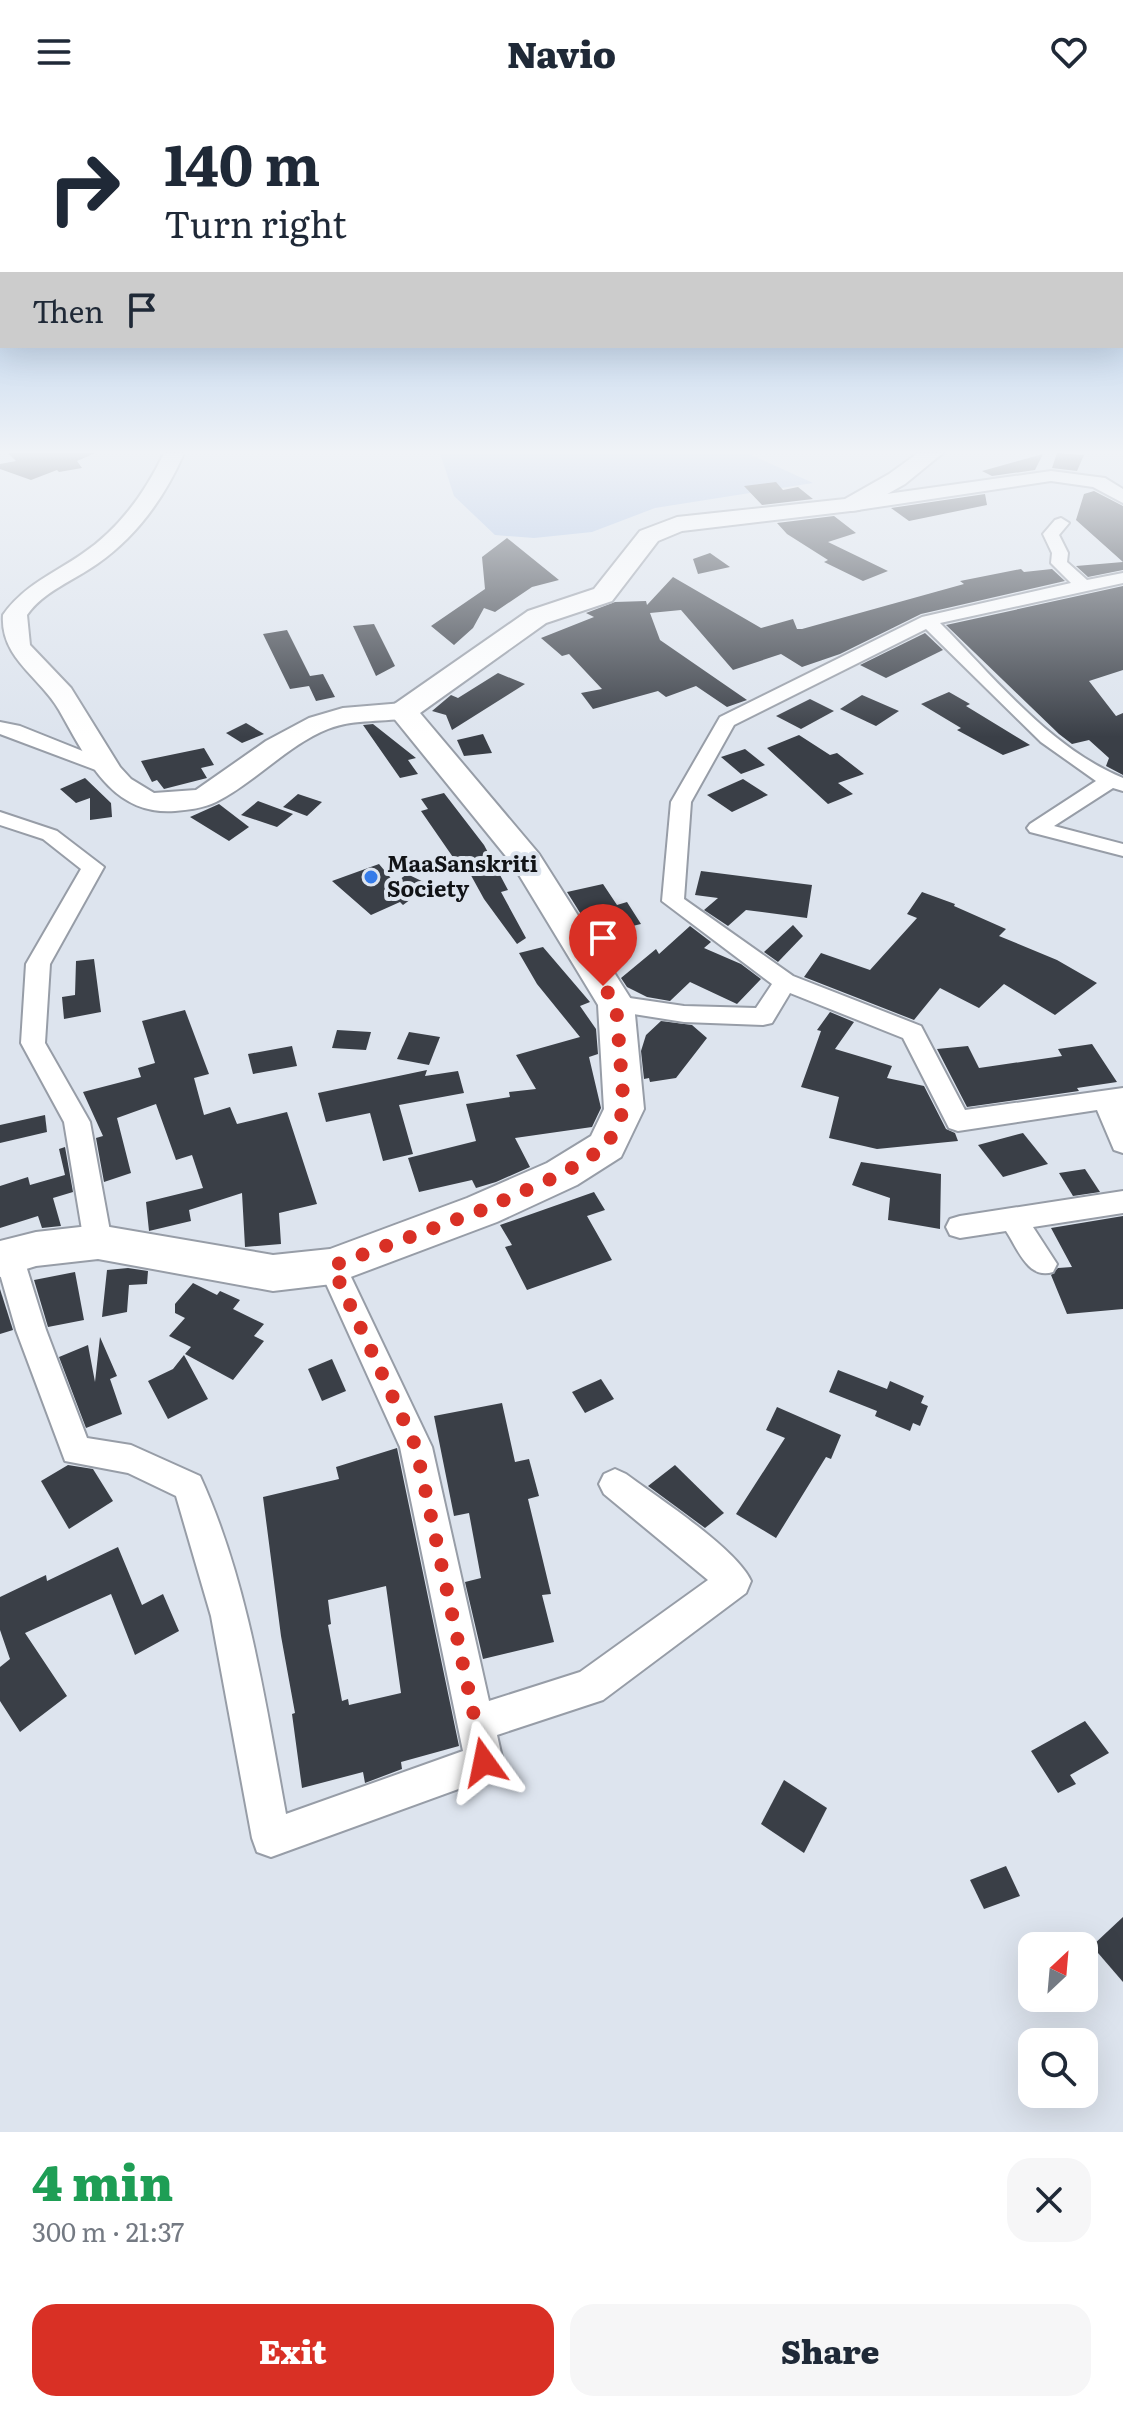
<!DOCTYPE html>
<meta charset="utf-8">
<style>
body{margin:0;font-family:Literata,serif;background:#f6f6f7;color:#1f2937;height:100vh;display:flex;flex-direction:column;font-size:30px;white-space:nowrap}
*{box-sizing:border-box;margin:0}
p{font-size:26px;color:#747a83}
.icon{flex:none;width:44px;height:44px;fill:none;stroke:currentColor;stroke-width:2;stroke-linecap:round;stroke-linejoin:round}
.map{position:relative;height:2028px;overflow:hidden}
.drawer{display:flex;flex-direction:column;background:#fff;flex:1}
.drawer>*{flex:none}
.banner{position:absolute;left:0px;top:0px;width:1124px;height:244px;box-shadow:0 8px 32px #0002;background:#fff;color:#1f2937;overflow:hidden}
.needle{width:52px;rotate:26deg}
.controls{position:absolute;left:1018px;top:1828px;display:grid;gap:16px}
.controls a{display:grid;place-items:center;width:80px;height:80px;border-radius:16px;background:#fff;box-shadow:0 8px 32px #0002;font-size:40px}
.pin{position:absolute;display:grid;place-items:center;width:68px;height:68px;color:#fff;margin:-82px -34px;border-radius:50% 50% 50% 0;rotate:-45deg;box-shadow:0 0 8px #0007}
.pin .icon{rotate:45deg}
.me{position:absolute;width:88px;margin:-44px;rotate:348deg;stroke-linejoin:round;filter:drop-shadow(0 0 6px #0008)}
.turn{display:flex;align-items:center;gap:28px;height:168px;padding:0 32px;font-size:36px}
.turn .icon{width:104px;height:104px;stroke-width:2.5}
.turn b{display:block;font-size:56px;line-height:68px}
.then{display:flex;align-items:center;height:76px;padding:0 32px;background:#0003;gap:16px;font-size:30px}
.round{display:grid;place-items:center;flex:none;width:84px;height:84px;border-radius:24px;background:#f6f6f7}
.headline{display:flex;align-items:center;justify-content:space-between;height:136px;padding:0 32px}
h1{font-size:48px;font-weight:800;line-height:60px;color:#1e9e55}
.primary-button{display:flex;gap:16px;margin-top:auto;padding:16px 32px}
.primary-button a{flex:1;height:92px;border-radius:24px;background:#d93025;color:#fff;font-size:32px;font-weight:800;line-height:92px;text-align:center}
.primary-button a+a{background:#f6f6f7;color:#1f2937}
header{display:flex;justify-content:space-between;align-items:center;height:104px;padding:0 32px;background:#fff;font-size:36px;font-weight:800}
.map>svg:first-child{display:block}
.green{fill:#adc3e5}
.building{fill:#3a3f47;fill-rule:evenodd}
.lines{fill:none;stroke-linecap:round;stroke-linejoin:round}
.minor-casing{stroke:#979da7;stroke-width:4}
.tertiary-casing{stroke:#979da7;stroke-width:4}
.secondary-casing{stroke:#979da7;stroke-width:4}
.primary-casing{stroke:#979da7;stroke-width:4}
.minor{fill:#fff;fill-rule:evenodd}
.tertiary{fill:#fff;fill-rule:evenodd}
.secondary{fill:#fff;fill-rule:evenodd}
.primary{fill:#fff;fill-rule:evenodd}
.route{stroke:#d93025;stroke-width:14;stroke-dasharray:0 25.2}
.poi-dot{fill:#357be8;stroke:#dde4ee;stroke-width:3}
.labels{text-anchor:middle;stroke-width:8;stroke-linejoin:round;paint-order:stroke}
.poi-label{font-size:22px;font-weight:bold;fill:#111316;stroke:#dde4ee;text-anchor:start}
</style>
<header><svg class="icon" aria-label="menu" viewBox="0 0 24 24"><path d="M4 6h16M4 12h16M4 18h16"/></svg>Navio<svg class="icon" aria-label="heart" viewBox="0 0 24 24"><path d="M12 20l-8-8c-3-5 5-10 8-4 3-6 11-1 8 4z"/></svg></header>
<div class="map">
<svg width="1123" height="2028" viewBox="0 0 1123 2028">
<rect width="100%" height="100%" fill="#dde4ee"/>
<!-- green -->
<polygon class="green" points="440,349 747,349 813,379 655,404 592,428 534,434 495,431 454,392"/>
<!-- building -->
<g class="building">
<polygon points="8,349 95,349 77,357 82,364 59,368 57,366 31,376 0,365 0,360 16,357"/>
<polygon points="1057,349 1084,351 1077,367 1052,364"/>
<polygon points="1043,350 1035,366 992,372 982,367"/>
<polygon points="776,378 783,386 798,383 813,395 762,401 744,382"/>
<polygon points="1094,387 1123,402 1123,466 1088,473 1076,462 1123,458 1076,416 1084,390"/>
<polygon points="985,390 987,401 909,417 891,404"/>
<polygon points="834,412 856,429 828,438 888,467 863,477 824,458 828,456 787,430 777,419"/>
<polygon points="507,434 559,476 532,483 495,508 484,504 473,524 454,541 431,522 485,485 482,453"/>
<polygon points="710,449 730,463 698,470 693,455"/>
<polygon points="1021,465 1024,468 1052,465 1065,477 921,510 840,550 802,563 781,550 733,566 681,506 650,509 660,536 747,596 727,603 696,582 666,593 658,587 593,605 581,589 602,585 569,550 562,552 541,534 594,513 586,509 615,498 646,497 647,501 673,473 761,524 793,515 797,525 802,525 964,480 960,477"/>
<polygon points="1123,482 1123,566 1089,577 1116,612 1123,609 1123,671 1106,662 1109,654 1089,636 1072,640 1059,630 946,521"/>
<polygon points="374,520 395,562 376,572 353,522"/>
<polygon points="287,526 310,572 323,570 335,593 316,597 309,582 290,585 263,530"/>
<polygon points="925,529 943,546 886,574 860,561"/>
<polygon points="498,569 525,580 452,626 446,611 432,607 451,591 458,594"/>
<polygon points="949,588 970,600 966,602 1030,641 1003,651 957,626 961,624 921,600"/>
<polygon points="862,591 899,607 876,622 840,605"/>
<polygon points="810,595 834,607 801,625 776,612"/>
<polygon points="246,619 264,630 242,639 226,629"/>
<polygon points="373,620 416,654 408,656 418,670 400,674 363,621"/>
<polygon points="483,630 492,649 464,652 457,636"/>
<polygon points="799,631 830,651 837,649 864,670 838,679 853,690 828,700 767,644"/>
<polygon points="204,644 214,661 201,664 207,674 164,685 157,676 152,678 141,657"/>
<polygon points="745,645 765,661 741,670 721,653"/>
<polygon points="85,674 111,699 112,713 90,716 90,694 76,699 60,685"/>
<polygon points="743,675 768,691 732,708 707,691"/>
<polygon points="444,689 484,741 508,786 501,788 526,834 517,840 484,795 462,755 457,759 421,707 428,705 421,695"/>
<polygon points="298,690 322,698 307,712 283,703"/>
<polygon points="258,697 293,710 277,723 241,711"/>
<polygon points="219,700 249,723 229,737 190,713"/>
<polygon points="379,760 395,779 407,770 430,781 403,801 400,798 371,811 332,777"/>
<polygon points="701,767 812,781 807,814 746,806 728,822 704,806 718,794 695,791"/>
<polygon points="603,780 617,801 627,798 641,820 594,831 567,788"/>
<polygon points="922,788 955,800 954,802 1006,825 999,832 1057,856 1097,879 1055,911 1004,880 979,904 940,884 914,916 804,873 821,849 870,866 917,814 907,810"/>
<polygon points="793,821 803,832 778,858 764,848"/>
<polygon points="690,822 711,838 704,844 741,860 761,875 737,900 690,878 670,897 647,893 627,883 621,874 656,845 659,850"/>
<polygon points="543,843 590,898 580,902 596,925 598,950 589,953 601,1004 592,1023 515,1034 530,1063 496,1078 476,1084 472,1076 419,1088 408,1054 476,1037 466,1000 510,993 509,988 536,985 516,951 580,933 537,880 519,849"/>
<polygon points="94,855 101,908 64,915 62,893 75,891 76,857"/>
<polygon points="185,906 209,970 194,974 204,1011 230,1003 237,1020 287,1008 317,1100 279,1109 281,1140 245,1143 242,1089 189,1106 191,1117 149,1127 146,1098 203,1084 192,1051 176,1056 156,1000 117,1014 131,1069 104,1078 96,1034 103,1032 83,988 141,973 138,964 155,959 142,917"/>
<polygon points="830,908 854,918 835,945 892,962 887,974 924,982 946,1025 955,1029 958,1037 877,1045 829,1034 839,993 801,983 821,927 817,926"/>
<polygon points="661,917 692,921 707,934 676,974 650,978 649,974 644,975 641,947 646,931"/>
<polygon points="337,926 371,928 366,946 332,944"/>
<polygon points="409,928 440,933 429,961 397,955"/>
<polygon points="1092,940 1117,978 1077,984 1079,987 967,1003 937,945 968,942 979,964 1062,952 1058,945"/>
<polygon points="292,942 297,962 253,970 248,950"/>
<polygon points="427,966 425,972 458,967 464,989 399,1001 413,1050 383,1057 370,1009 326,1018 318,989"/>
<polygon points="45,1011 47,1028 0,1039 0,1021"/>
<polygon points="1023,1029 1048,1060 1003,1073 978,1041"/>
<polygon points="65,1043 73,1088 53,1094 61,1122 42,1124 38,1112 0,1124 0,1082 28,1073 30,1081 65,1071 59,1045"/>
<polygon points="861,1058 941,1070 940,1125 888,1116 890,1094 852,1081"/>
<polygon points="1085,1065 1100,1088 1073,1092 1059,1069"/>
<polygon points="594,1088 605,1106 587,1112 612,1156 527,1186 505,1143 512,1141 500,1121"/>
<polygon points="1123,1112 1123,1205 1067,1210 1051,1171 1058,1164 1072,1163 1051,1124"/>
<polygon points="128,1164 148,1167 147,1180 129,1181 127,1208 102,1213 107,1166"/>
<polygon points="75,1168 84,1216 48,1223 34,1176"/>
<polygon points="193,1179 217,1191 220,1187 240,1196 233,1205 264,1220 254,1232 264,1237 233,1276 185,1250 191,1243 169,1232 185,1214 175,1209 175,1200"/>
<polygon points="0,1185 13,1226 0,1230"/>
<polygon points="100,1233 117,1272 110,1275 122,1310 86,1324 59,1253 88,1241 95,1278"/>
<polygon points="184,1251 208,1295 168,1315 148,1277 173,1265"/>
<polygon points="332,1255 346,1287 322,1297 308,1265"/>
<polygon points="838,1266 887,1285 890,1277 924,1292 921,1299 928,1302 920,1322 913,1319 910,1327 875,1312 877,1307 829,1288"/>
<polygon points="601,1275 614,1295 585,1309 572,1288"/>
<polygon points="502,1299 515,1358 529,1355 539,1392 528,1395 551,1490 542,1491 554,1538 483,1555 465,1478 481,1474 469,1409 454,1412 434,1312"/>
<polygon points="777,1303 841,1331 831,1355 826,1353 776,1434 736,1410 785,1334 766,1326"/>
<path d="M397 1344 459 1642 401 1658 402 1665 365 1679 363 1668 302 1684 292 1610 295 1609 281 1532 263 1393 339 1375 336 1363ZM386 1482 401 1589 349 1601 348 1595 342 1597 328 1521 331 1520 328 1496Z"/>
<polygon points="68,1361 93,1365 113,1397 69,1425 41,1377"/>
<polygon points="675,1361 724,1409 705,1424 648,1382"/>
<polygon points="118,1443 142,1501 163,1490 179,1527 135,1551 111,1490 25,1529 67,1592 20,1628 0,1597 0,1563 10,1555 0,1526 0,1493 46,1471 47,1477"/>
<polygon points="1085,1617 1109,1649 1070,1671 1076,1680 1058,1689 1031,1647"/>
<polygon points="784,1676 827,1704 804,1749 761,1720"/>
<polygon points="1006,1762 1020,1792 984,1805 970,1776"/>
<polygon points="1123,1813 1123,1878 1092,1842"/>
</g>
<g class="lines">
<defs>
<g id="minor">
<path d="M1061 414 1069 419 1059 431 1068 449 1067 458 1087 476 1123 469V479L940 519C994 573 1050 644 1123 674V687L1113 684 1054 722 1123 740V752L1030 728 1027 724 1030 720 1096 677 1041 638 926 525 734 621 691 698 684 795 793 872 921 922 965 1006 1123 984V1049L1114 1046 1097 1006 958 1027 949 1024 903 934 790 889 772 919 763 921 684 918 608 906 604 900 608 894 616 892 684 902 756 904 772 880 662 797 671 698 720 613 922 513 1071 479 1051 459 1052 449 1043 430 1055 416Z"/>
<polygon points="0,618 20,622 115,660 118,664 108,670 101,668 0,630"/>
<polygon points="0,708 57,727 104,763 50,860 45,939 90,1018 112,1138 108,1146 98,1149 88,1146 84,1138 64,1018 21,939 26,860 81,765 43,735 0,721"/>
<path d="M1123 1087V1109L1033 1123 1057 1160 1053 1168C1028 1176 1018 1145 1006 1127L960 1134 950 1131 946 1123 950 1115 960 1112Z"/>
<path d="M9 1141 19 1144 23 1152 46 1226 87 1334 131 1341 200 1372C248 1477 265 1597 286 1710L463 1647 400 1343 318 1162 322 1154 332 1151 342 1154 432 1343 489 1597 580 1568 708 1476 604 1390 599 1380 604 1370 615 1365 626 1370C657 1393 737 1445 751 1477L746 1489 603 1596 497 1631 503 1658 497 1671 271 1753 257 1748 252 1734 211 1512 176 1392 128 1369 65 1357 16 1226 0 1170V1144Z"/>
</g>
<polygon id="tertiary" points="1051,367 1105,374 1123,385 1123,399 1093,383 1051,377 851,407 842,401 851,395"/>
<path id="secondary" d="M164 349H184C165 393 136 433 97 460 73 477 44 487 27 511L30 541 71 584 120 663 131 675 154 689 196 686 266 637 309 614 343 604 403 599 412 601 416 607 412 613C384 619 356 614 328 625 286 642 256 678 216 698 204 704 188 706 175 707 111 712 86 653 59 606 40 573 0 554 3 511 24 481 53 470 82 450 119 425 145 389 164 349Z"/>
<polygon id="primary" points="918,349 943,349 905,380 859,406 682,427 658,437 612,497 546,519 420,609 539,750 634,900 644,1005 621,1053 577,1081 497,1118 332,1180 273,1187 98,1155 36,1162 0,1173 0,1137 36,1128 98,1121 273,1151 330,1145 467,1094 547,1059 591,1032 604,1005 598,901 513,761 388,607 393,601 528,507 594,485 640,427 677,413 845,395 889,370"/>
</defs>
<!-- minor casing -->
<use href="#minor" class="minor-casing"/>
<!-- tertiary casing -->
<use href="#tertiary" class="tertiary-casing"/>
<!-- secondary casing -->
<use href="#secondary" class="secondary-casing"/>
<!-- primary casing -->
<use href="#primary" class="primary-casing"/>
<!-- minor -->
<use href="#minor" class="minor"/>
<!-- tertiary -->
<use href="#tertiary" class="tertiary"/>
<!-- secondary -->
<use href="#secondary" class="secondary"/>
<!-- primary -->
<use href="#primary" class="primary"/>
</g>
<!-- sky -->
<linearGradient id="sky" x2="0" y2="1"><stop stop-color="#7dace0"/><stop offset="0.55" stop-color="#f0f3f7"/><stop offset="1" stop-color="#f0f3f7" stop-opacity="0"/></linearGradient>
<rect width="1123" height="633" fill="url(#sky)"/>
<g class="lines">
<!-- route -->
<polyline class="route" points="484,1658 416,1343 332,1162 482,1106 562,1070 607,1042 624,1005 616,900 603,882"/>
</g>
<!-- markers -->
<circle class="poi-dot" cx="371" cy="773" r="8"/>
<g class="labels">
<!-- poi labels -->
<g class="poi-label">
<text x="387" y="768">MaaSanskriti<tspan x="387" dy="25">Society</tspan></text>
</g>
</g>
</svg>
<div class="controls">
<a><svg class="needle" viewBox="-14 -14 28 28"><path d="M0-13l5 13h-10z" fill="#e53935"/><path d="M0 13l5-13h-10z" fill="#747a83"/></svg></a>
<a><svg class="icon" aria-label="search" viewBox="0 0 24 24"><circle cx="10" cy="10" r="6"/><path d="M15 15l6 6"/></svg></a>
</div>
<div class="pin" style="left:603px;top:882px;background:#d93025"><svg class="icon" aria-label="arrive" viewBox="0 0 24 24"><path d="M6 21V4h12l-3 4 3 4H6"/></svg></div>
<svg class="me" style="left:484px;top:1658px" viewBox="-20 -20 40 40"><path d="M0-17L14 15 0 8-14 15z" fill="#d93025" stroke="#fff" stroke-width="4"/></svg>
<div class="banner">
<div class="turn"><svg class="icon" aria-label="right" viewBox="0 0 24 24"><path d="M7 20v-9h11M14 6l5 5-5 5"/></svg><div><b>140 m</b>Turn right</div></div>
<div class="then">Then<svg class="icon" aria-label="arrive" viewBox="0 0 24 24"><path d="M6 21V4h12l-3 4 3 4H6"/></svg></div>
</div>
</div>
<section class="drawer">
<div class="headline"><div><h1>4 min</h1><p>300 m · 21:37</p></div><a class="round"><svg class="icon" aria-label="close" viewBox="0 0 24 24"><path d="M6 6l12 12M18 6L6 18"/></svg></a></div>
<div class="primary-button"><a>Exit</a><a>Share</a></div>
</section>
